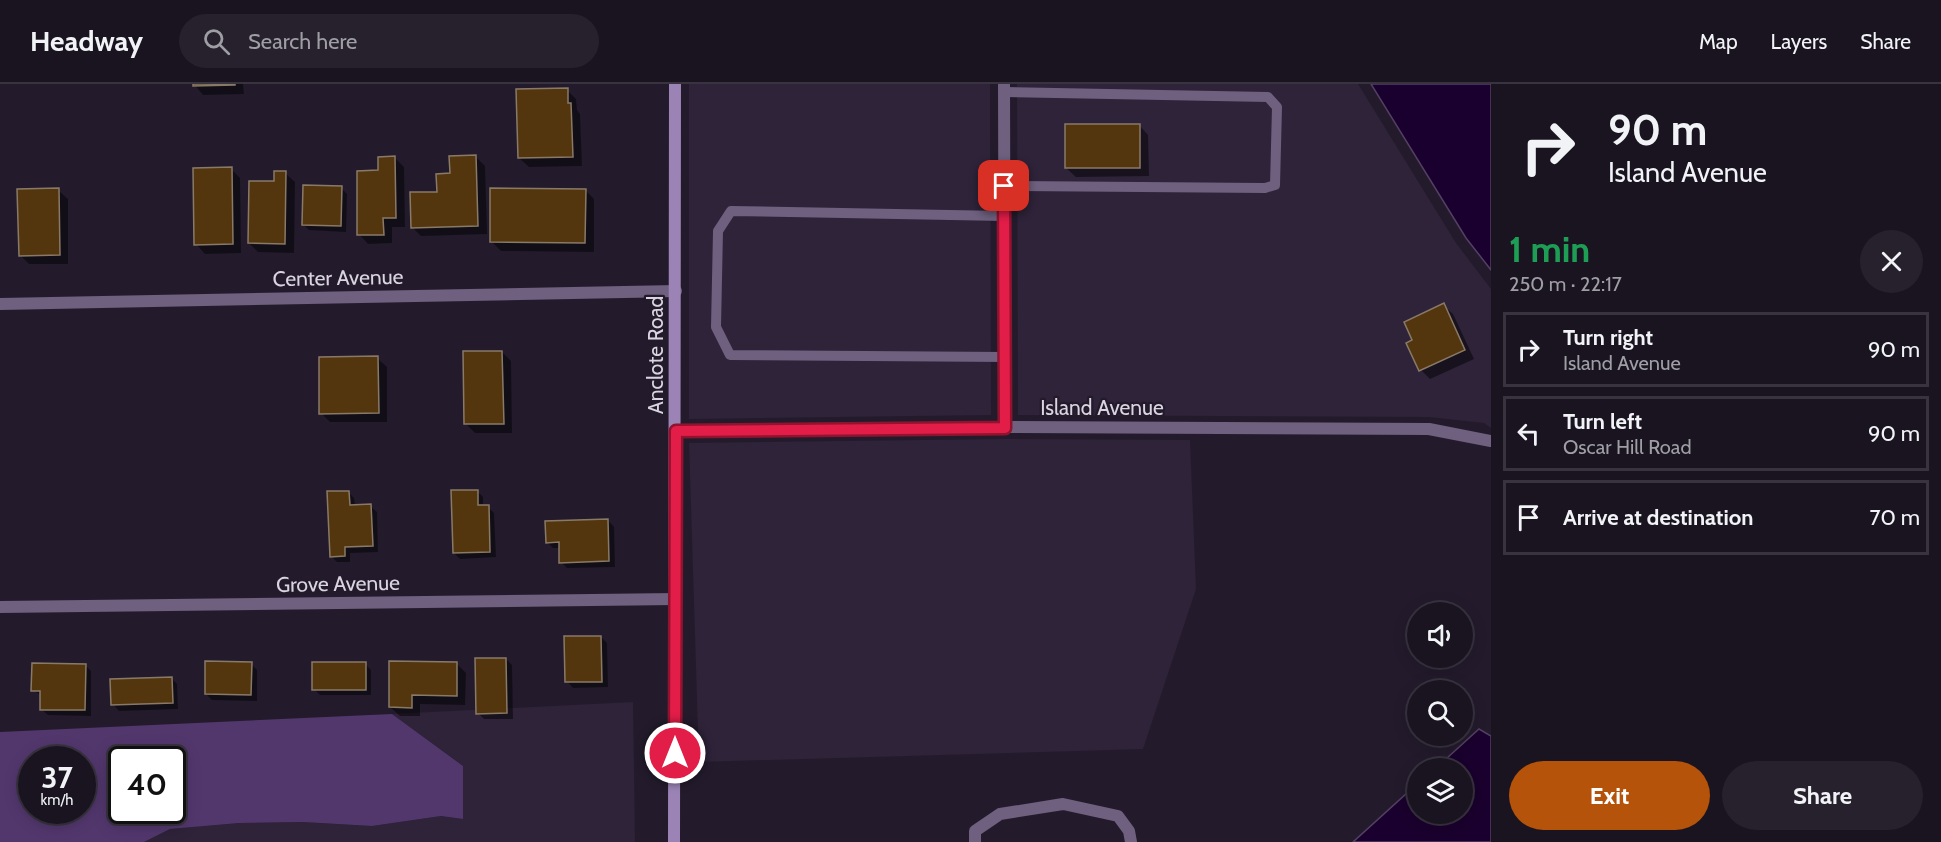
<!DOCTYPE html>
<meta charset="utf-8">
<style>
body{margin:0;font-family:Cabin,sans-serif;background:#27212e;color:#f1f3f6;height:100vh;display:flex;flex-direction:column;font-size:22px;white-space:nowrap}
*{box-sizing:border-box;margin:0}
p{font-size:20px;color:#9f9ea5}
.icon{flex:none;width:33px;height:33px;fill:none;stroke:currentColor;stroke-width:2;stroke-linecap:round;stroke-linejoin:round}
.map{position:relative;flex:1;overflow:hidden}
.panel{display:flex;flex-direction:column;background:#1a1421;width:450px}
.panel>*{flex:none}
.guide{background:#1a1421;color:#f1f3f6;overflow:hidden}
.controls{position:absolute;left:1407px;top:518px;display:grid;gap:12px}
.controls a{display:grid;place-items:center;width:66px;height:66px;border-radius:50%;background:#1a1421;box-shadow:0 3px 15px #0003,0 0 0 2px #38333f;font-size:30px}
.speed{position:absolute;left:18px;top:662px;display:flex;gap:12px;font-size:30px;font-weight:700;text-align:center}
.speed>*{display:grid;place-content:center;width:78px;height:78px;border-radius:50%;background:#1a1421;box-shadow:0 3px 15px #0003,0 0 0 2px #38333f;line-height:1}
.speed small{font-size:15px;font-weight:400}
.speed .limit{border:3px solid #111;border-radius:9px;background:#fff;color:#111}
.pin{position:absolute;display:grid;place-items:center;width:51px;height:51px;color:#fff;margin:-26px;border-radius:12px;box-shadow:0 3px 9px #0006}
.me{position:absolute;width:66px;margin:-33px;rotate:0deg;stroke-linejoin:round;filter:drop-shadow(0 0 4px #0008)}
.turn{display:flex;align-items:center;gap:21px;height:126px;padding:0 18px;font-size:27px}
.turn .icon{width:78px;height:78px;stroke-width:2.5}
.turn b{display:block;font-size:42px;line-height:51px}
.round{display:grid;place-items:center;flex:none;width:63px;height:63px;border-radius:32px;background:#27212e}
.headline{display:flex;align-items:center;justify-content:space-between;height:102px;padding:0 18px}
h1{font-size:36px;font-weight:800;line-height:45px;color:#1e9e55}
.primary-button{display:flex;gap:12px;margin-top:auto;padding:12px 18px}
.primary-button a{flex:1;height:69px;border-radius:36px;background:#b45309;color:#fff;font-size:24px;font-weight:800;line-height:69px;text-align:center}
.primary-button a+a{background:#27212e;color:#f1f3f6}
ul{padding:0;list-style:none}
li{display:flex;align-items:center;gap:18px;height:75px;margin:0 12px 9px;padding:0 6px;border:3px solid #38333f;border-radius:0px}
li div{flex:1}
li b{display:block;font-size:22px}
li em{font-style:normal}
header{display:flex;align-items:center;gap:36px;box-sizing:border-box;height:84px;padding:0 30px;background:#1a1421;border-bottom:2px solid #38333f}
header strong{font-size:28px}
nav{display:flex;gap:33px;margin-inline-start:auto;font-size:21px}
.search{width:420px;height:54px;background:#27212e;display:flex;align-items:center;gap:15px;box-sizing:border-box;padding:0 21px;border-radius:33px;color:#9f9ea5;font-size:22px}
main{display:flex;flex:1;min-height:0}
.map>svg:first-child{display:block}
.built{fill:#2e2339}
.green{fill:#52376d;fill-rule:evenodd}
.water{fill:#1a002e;stroke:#534063;stroke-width:1.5}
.shadow{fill:#0007}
.building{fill:#53360e;stroke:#897a68;stroke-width:1.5}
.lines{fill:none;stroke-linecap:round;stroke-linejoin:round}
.lane{stroke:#6e607e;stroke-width:10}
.street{stroke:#6e607e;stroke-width:12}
.secondary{stroke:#9b84b5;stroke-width:12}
.route-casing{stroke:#92132f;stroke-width:15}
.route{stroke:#e11d48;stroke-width:10}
.labels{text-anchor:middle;stroke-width:4.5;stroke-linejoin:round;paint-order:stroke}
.street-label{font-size:21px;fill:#d9d4df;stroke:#231b2c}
</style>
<header>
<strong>Headway</strong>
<div class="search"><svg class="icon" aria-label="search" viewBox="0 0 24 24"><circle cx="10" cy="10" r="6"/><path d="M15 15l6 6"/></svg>Search here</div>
<nav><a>Map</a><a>Layers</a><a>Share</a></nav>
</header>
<main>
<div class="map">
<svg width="1491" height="758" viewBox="0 0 1491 758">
<rect width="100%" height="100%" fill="#231b2c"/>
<!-- built -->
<g class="built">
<polygon points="689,0 990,0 991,331 689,335"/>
<polygon points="1017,0 1358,0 1456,159 1491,205 1491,344 1484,339 1429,333 1018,331"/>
<polygon points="1005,355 1190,356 1196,505 1143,665 699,678 689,359"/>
<polygon points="633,618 635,758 144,758 170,745 239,739 303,738 372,742 441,732 463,735 463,682 392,630"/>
</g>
<!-- green -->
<path class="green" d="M392 630 463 682V735L441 732 372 742 303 738 239 739 170 745 144 758H0V648ZM32 675H82V726H32ZM122 675H172V726H122Z"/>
<!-- water -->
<g class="water">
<polygon points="1371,0 1491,0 1491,186 1466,154"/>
<polygon points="1479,645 1491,652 1491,758 1353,758 1417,700 1418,729 1462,729 1462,684 1436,684"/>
</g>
<!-- shadow -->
<g class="shadow">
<polygon points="194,0 243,0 244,10 203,11"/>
<polygon points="567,6 576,15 577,26 580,30 582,82 529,83 519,74"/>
<polygon points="1139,41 1148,51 1149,92 1076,93 1066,84"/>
<polygon points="476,73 485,82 487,150 421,152 412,143 451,91"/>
<polygon points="395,74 404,83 405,143 392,143 392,159 368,160 359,150 380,88"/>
<polygon points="231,85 240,94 241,169 205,170 196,160"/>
<polygon points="285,89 295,98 294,169 258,168 249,159 275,99"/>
<polygon points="341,104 347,110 346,148 309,146 303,140"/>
<polygon points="58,106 68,115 68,180 29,180 20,171"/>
<polygon points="585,106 594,115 594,168 501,167 492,158"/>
<polygon points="1443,221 1453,230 1474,275 1430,295 1421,286 1414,257"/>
<polygon points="502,268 511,277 512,349 475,349 466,340"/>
<polygon points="377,274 387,283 387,338 330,338 321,329"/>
<polygon points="477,407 483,413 483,423 488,423 494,429 496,473 460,475 454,469"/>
<polygon points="348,408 354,414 355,422 370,422 377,428 378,468 350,469 350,478 337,478 331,472"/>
<polygon points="608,436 614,443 615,483 567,484 561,478 560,464 553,464 547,458"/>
<polygon points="601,553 607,559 608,603 573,604 567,597"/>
<polygon points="506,575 512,581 513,635 484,635 478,629"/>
<polygon points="456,579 466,589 465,621 420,620 420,632 400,632 390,623"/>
<polygon points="251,580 257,586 257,617 212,616 206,610"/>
<polygon points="365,580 371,586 371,611 320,611 314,605"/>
<polygon points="85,581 91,587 91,632 48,631 41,625 42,612 33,606"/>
<polygon points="171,594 177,600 178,625 119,627 113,620"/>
</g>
<!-- building -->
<g class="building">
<polygon points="193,0 235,0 235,1 193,2"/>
<polygon points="568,4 568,19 571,19 573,73 518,74 516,5"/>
<rect x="1065" y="40" width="75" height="44"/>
<polygon points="476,71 478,142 411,144 410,108 437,108 436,90 450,89 449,72"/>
<polygon points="395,72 396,134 383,134 384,151 357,151 357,87 378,86 378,73"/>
<polygon points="232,83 233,160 194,161 193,84"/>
<polygon points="274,87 286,87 285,160 248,159 249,97 274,97"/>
<polygon points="303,101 342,102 341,142 302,141"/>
<polygon points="59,104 60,171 19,172 17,105"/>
<polygon points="490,104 586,105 585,159 490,158"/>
<polygon points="1444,219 1465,266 1419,287 1406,259 1412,256 1404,238"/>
<polygon points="463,267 502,267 504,340 464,340"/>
<polygon points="378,272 379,329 319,330 319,273"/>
<polygon points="451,406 478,406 478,421 489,421 490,468 453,469"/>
<polygon points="327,407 349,407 350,421 371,420 373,462 345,463 345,472 330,473"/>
<polygon points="608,435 609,477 559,479 559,458 546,459 545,437"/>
<polygon points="564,552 601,552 602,598 565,598"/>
<polygon points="475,574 506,574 507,629 476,630"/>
<polygon points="205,577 252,578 251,611 205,610"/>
<polygon points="389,577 457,578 457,612 412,611 412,624 389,623"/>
<rect x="312" y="578" width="54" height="28"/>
<polygon points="32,579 86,580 85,626 40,626 40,607 31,607"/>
<polygon points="172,593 173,619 111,621 110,595"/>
</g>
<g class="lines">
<!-- lane -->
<g class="lane">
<polyline points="1004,8 1268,13 1277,23 1275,101 1265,104 1004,102"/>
<polyline points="1004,132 731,127 718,147 716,243 730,271 1004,273"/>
</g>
<!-- street -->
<g class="street">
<polyline points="1004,0 1005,343"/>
<polyline points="0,220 676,207"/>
<polyline points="676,347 1005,343 1429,345 1491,357"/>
<polyline points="0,523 676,515"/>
<polyline points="975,758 975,747 1000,730 1063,720 1118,732 1129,747 1131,758"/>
</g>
<!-- secondary -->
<polyline class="secondary" points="674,758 675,0"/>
</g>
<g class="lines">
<defs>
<polyline id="route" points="675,669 676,347 1005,344 1004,102"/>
</defs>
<!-- route casing -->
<use href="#route" class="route-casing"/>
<!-- route -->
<use href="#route" class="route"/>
</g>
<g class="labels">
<!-- street labels -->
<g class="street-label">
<text transform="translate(338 194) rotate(-1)" y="7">Center Avenue</text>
<text transform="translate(656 271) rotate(-90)" y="7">Anclote Road</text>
<text x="1102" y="331">Island Avenue</text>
<text transform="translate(338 500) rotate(-1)" y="7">Grove Avenue</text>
</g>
</g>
</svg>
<div class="controls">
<a><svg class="icon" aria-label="sound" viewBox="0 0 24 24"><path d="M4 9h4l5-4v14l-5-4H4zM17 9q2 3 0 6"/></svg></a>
<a><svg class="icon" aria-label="search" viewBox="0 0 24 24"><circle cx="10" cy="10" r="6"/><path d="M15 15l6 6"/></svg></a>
<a><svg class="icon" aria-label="layers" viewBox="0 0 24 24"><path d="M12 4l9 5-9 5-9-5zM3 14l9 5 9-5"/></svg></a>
</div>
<div class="speed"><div>37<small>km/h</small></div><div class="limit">40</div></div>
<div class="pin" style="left:1004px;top:102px;background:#d93025"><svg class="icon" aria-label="arrive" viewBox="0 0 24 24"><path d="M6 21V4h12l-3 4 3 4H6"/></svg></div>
<svg class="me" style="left:675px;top:669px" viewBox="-20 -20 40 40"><circle r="17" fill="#e11d48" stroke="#fff" stroke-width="3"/><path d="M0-11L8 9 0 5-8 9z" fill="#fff"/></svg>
</div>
<section class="panel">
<div class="guide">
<div class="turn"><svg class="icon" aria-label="right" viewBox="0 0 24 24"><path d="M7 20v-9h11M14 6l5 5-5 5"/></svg><div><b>90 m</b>Island Avenue</div></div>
</div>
<div class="headline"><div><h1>1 min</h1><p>250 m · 22:17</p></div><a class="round"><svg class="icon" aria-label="close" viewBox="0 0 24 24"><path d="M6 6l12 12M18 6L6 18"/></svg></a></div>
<ul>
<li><svg class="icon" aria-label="right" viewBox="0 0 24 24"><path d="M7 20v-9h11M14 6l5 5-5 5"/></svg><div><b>Turn right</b><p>Island Avenue</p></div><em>90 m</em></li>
<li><svg class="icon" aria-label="left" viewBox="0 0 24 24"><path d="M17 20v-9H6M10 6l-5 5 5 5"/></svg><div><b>Turn left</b><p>Oscar Hill Road</p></div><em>90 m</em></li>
<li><svg class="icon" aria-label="arrive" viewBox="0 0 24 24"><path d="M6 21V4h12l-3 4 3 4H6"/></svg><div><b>Arrive at destination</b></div><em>70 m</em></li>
</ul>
<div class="primary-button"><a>Exit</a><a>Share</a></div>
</section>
</main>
